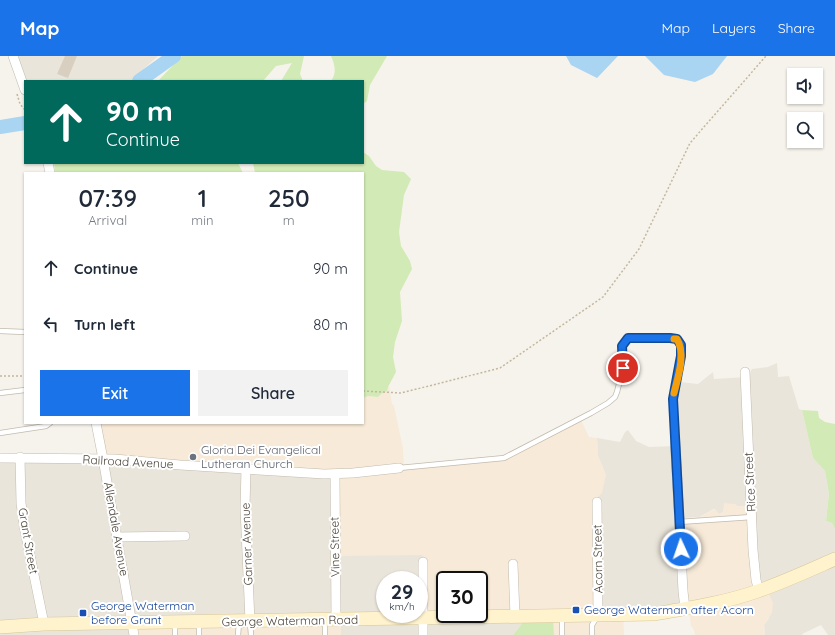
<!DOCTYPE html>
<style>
body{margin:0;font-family:Quicksand,sans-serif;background:#f2f2f3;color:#1f2937;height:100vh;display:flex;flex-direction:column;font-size:15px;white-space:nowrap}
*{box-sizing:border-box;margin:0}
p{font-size:13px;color:#747a83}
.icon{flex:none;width:22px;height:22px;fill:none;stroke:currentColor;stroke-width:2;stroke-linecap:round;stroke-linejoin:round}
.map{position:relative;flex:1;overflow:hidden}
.drawer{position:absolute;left:24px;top:116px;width:340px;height:252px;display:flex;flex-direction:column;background:#fff;border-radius:0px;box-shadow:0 1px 3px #0004}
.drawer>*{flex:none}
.top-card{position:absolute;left:24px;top:24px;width:340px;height:84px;border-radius:0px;box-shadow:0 1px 3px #0004;background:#00695c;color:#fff;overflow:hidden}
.controls{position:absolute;left:787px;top:12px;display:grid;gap:8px}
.controls a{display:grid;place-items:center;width:36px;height:36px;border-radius:0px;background:#fff;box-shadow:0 1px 3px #0004;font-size:20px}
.speed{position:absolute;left:376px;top:515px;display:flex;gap:8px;font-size:20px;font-weight:700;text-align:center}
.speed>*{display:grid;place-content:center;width:52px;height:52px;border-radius:50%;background:#fff;box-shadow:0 1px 3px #0004;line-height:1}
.speed small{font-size:10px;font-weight:400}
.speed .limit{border:2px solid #111;border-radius:6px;background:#fff;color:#111}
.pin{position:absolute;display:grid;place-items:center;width:34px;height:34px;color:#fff;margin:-17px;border:2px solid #fff;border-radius:50%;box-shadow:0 1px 4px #0007}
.me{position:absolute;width:44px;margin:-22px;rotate:357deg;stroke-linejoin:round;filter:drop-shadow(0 0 3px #0008)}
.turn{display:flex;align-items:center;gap:14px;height:84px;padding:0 16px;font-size:18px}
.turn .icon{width:52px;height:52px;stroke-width:2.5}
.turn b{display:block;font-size:28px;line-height:34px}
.eta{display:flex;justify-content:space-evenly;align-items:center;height:68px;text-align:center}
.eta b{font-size:24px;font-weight:600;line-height:28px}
.cta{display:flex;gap:8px;margin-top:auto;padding:8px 16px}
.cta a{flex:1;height:46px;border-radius:0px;background:#1a73e8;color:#fff;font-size:16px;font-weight:600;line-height:46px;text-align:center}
.cta a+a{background:#f2f2f3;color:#1f2937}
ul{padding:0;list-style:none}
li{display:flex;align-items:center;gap:12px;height:56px;padding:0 16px}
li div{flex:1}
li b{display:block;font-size:15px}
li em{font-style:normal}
header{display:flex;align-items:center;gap:24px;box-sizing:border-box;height:56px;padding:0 20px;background:#1a73e8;color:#fff}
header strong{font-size:19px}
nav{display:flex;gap:22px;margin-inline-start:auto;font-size:14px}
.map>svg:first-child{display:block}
.residential{fill:#eae5da;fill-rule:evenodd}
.commercial{fill:#f7ead8;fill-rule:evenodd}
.green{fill:#d2eab5}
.water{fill:#a9d4f2}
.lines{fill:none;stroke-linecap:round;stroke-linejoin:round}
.river{stroke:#a9d4f2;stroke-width:14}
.building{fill:#d8cfc1}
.lane-casing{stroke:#c2bbae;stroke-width:6}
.street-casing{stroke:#c2bbae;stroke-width:10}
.secondary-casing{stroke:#d6c79b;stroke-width:14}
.path{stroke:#c4b79f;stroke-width:1.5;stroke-dasharray:2 2;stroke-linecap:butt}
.lane{stroke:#fff;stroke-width:4.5}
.street{stroke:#fff;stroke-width:9}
.secondary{stroke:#fff3cd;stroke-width:13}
.route-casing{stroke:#114b97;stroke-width:10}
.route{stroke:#1a73e8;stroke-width:7}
.slow{stroke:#f59e0b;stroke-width:7}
.worship-dot{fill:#6b7280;stroke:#fff;stroke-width:1.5}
.transit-dot{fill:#1a4fb4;stroke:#fff;stroke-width:1.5}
.labels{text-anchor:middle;stroke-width:4;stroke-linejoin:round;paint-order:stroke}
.worship-label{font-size:12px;fill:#5b616d;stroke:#fff;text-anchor:start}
.street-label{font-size:12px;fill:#4b4439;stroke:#fff}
.transit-label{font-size:12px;fill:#164399;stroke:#fff;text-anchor:start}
</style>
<header>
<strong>Map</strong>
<nav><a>Map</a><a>Layers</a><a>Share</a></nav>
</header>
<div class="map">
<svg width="835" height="579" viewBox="0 0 835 579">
<rect width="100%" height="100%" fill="#f6f3ec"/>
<!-- residential -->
<g class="residential">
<polygon points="17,0 158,0 130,25 26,25"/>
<polygon points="777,307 778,321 789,320 799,353 802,354 813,402 825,415 829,438 826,465 832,467 835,473 835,579 828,579 821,569 802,578 803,579 765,579 764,569 769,562 759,534 753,451 737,450 735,448 725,448 723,456 719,458 714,453 699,461 684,462 686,552 598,559 596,443 606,419 598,400 597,382 620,386 625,376 628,374 636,385 649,391 678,390 676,340 678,328 680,326 698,328 713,316 714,323 747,321 752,313 768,311"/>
<path d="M0 402 105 403 337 419 422 499 425 501V558L525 560 521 569 513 579H341V564L138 579H0ZM385 524H419V558H385Z"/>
</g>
<!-- commercial -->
<g class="commercial">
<path d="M389 329 392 348 394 350 403 393 404 411 504 401 580 362 589 381 597 382 598 400 606 419 602 437 596 443 597 556 623 559 624 579H554L553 560 425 558V501L422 499 339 500 337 419 105 402 99 367H363V342L368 340 378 341 381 338 387 335ZM445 524H479V558H445Z"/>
<polygon points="724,447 735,448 737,450 753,451 759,533 767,534 773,547 772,557 764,569 765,579 695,579 694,574 691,570 689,554 686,552 684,462 699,461 715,453 719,458 723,456"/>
<polygon points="341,564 341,579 138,579 137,569"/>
</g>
<!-- green -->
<g class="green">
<polygon points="182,0 304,0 300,18 303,25 281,25 292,7 276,10 263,25 158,25"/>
<path d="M331 0H387L370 29 367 45 363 48V25H331C337 17 335 9 331 0Z"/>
<polygon points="363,96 369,100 376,110 382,114 404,116 411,123 404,139 399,176 401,190 410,205 412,213 400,236 402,265 395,286 393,301 396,316 388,331 387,335 381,338 378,341 368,340 363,342 363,117 255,117 253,107 363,107"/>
<polygon points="54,107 238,107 243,117 55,117"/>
<polygon points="802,354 818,355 819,362 825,366 835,368 835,473 832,467 826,465 829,438 825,415 813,402"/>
<polygon points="525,560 553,560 554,579 513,579 521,569"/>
</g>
<!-- water -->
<g class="water">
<polygon points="566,0 618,0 597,22 571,9"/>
<polygon points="645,0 727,0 713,18 695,26 664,19"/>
</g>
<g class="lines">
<!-- river -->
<g class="river">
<polyline points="139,25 174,0"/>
<polyline points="0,71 25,67"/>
</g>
</g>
<!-- building -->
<polygon class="building" points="65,0 77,0 68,22 57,18"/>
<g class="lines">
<defs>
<g id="lane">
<polyline points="0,275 25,276"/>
<polyline points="0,337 25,334"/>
<polyline points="0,377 46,370 50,367"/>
<path d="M399 412 504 402 591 357 608 347 615 341 617 336 623 312 622 290 628 282H670L677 283C687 300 675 324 673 342 671 355 674 370 675 383"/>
<polyline points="679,466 752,461"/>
<polyline points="562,561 562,579"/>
<polyline points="175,566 175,579"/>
<polyline points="250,566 251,579"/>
<polyline points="199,579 199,566"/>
<polyline points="238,579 239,567"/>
<polyline points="325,579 325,565"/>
<polyline points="592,579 592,569 597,561"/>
</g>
<g id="street">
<polyline points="13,0 25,34"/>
<polyline points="48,107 50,117"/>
<polyline points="745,316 753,494 756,524 759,535"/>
<polyline points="96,367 103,403 134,579"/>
<polyline points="675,383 683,535 685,553"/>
<polyline points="20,401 21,447 25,475 44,568"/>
<polyline points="0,402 115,403 180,409 324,418 353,417 399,412"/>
<polyline points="246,412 245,452 250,565"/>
<polyline points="335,418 336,564"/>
<polyline points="597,446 598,559"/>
<polyline points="117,481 185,480"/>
<polyline points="423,506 423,579"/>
<polyline points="513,508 515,560"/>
</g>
<path id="secondary" d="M0 571 44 568 654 558C689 552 724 547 758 535 784 526 810 514 835 503"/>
</defs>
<!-- lane casing -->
<use href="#lane" class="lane-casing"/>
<!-- street casing -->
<use href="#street" class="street-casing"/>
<!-- secondary casing -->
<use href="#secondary" class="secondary-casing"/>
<!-- path -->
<g class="path">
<polyline points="17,38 20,48 25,54"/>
<polyline points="0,320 25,320"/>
<polyline points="363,335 401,337 500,312 603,241 639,193 690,87 766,0"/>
</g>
<!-- lane -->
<use href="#lane" class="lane"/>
<!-- street -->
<use href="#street" class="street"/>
<!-- secondary -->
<use href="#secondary" class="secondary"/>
</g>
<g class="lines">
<defs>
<polyline id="route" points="623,312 622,290 628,282 670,282 677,283 681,289 681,300 673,343 681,493"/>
</defs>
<!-- route casing -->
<use href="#route" class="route-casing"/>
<!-- route -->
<use href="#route" class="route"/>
<!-- slow -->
<path class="slow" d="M674 283H677C686 298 678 321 674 337"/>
</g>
<!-- markers -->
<circle class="worship-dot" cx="193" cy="401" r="4"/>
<g class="transit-dot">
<rect x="572" y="550" width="8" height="8" rx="2"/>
<rect x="79" y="553" width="8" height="8" rx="2"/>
</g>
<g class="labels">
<!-- worship labels -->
<g class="worship-label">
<text x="201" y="398">Gloria Dei Evangelical<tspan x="201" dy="14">Lutheran Church</tspan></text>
</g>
<!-- street labels -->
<g class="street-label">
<text transform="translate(128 406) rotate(3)" y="4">Railroad Avenue</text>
<text transform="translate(750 426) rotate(-93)" y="4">Rice Street</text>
<text transform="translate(116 473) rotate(80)" y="4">Allendale Avenue</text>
<text transform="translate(28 485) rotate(80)" y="4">Grant Street</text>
<text transform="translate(247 488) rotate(-92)" y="4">Garner Avenue</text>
<text transform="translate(335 491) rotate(-91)" y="4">Vine Street</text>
<text transform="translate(598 503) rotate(-91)" y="4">Acorn Street</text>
<text transform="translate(290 565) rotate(-1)" y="4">George Waterman Road</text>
</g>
<!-- transit labels -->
<g class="transit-label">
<text x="91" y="554">George Waterman<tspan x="91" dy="14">before Grant</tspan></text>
<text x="584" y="558">George Waterman after Acorn</text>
</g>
</g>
</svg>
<div class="controls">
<a><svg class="icon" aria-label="sound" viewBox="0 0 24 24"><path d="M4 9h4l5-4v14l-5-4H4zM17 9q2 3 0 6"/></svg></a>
<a><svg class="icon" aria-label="search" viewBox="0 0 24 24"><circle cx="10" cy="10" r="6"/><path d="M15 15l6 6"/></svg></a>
</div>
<div class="speed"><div>29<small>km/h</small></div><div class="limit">30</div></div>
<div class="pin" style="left:623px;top:312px;background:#d93025"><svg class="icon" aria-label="arrive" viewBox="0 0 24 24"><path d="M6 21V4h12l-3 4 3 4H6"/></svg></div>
<svg class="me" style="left:681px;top:493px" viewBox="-20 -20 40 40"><circle r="17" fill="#1a73e8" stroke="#fff" stroke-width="3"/><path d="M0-11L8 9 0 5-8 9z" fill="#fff"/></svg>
<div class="top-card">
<div class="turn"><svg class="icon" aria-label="ahead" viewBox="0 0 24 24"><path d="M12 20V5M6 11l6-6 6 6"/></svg><div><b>90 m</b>Continue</div></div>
</div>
<section class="drawer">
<div class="eta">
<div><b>07:39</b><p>Arrival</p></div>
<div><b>1</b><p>min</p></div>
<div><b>250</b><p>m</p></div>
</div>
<ul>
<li><svg class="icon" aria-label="ahead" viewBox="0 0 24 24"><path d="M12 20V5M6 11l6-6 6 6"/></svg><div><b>Continue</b></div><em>90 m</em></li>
<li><svg class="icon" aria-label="left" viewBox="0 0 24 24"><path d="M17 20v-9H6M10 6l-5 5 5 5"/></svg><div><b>Turn left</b></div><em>80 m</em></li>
</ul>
<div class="cta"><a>Exit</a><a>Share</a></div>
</section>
</div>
